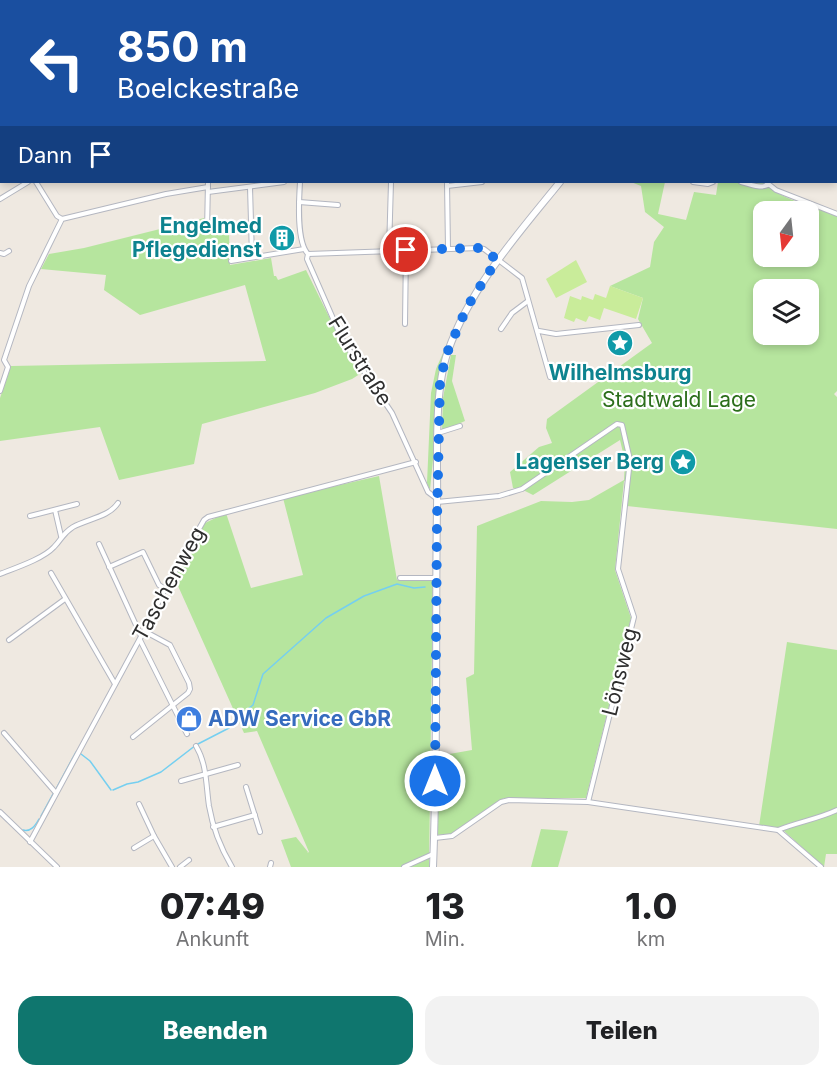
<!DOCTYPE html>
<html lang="de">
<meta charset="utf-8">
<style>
body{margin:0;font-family:Inter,sans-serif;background:#f2f2f2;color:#202124;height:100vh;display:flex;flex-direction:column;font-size:22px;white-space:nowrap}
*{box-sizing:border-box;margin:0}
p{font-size:20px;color:#757577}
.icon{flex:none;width:33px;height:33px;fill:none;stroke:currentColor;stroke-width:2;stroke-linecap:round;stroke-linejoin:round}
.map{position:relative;height:867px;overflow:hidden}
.details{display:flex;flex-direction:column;background:#fff;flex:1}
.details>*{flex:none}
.guide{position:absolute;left:0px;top:0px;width:837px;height:183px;box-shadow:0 3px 9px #0003;background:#1a4fa0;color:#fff;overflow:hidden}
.needle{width:39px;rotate:195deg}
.buttons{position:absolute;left:753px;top:201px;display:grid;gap:12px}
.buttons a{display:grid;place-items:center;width:66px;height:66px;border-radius:12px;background:#fff;box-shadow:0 3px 9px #0003;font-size:30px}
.pin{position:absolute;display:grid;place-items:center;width:51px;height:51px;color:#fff;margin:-26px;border:3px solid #fff;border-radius:50%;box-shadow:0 2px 6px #0007}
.me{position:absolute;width:66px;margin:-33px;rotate:0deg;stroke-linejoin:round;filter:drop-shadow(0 0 4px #0008)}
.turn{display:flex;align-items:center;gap:21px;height:126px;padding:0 18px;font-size:27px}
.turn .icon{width:78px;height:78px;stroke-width:2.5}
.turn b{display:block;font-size:42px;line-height:51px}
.then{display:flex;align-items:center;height:57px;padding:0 18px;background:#0003;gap:12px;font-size:22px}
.eta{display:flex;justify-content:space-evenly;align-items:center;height:102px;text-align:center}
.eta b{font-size:36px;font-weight:800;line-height:42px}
.button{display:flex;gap:12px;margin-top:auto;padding:12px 18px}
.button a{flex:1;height:69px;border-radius:18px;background:#0f766e;color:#fff;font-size:24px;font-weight:800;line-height:69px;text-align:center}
.button a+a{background:#f2f2f2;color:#202124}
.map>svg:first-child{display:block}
.green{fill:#b6e59e;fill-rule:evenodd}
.pitch{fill:#c9ec9a}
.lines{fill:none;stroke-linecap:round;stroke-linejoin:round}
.stream{stroke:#75cff0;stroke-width:1.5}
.street-casing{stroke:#b4b7c1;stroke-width:6}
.secondary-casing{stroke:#b4b7c1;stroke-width:8}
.street{stroke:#fff;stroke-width:4}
.secondary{stroke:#fff;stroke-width:6}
.rail-casing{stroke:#a3a6b8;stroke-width:4}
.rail{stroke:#fff;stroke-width:1.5;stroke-dasharray:4.5;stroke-linecap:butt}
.route{stroke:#1a73e8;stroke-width:10;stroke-dasharray:0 18}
.labels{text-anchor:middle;stroke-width:4.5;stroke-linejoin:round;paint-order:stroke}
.culture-label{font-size:21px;font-weight:bold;fill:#0d838f;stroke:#fff;text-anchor:end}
.street-label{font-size:21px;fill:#2e2e2e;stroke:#fff}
.park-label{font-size:21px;fill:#2c6e1b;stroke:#fff}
.shop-label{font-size:21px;font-weight:bold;fill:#366cbe;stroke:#fff;text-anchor:start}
</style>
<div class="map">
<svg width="837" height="867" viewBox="0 0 837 867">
<rect width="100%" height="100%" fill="#efe9e1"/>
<!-- green -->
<g class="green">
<path d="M631 182H665L658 214 686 220 694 192 716 195 718 182H764C774 197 819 209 837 216V391L834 394 837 397V529L627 506 629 482 624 481 615 570 631 618 586 798H504L452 834 437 835 438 756 472 750 466 678 474 674 477 526 541 501 572 502 589 500 624 480 625 461 620 440 533 495 523 490 513 488 510 472 539 447 552 443 546 428 547 419 652 343 638 319 643 298 610 286 650 267 654 242 664 227 645 212 641 186ZM764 212H808V256H764ZM764 290H808V334H764Z"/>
<polygon points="204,218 204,230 206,233 229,233 230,265 271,258 274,276 276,276 278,280 306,270 340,339 363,372 352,379 315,393 202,424 194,464 119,480 100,427 0,441 0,398 11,366 266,361 245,285 140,315 104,290 106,275 41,269 49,254 84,248"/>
<polygon points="450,337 443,359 430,490 427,483 431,393 436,369"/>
<polygon points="451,355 456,355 452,381 465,421 442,431 443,398"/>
<polygon points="379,476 397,580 433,579 429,867 291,867 281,840 296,837 308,852 307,853 309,852 257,731 244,733 174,577 203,524 226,513 251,588 303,575 283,498"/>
<polygon points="787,642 837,650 837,808 820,816 790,823 778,828 759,826"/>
<polygon points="837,812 837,854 826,854 824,867 783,830"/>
<polygon points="541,829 568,831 558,867 531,867"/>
</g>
<!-- pitch -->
<g class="pitch">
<polygon points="576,260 587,282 556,298 546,279"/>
<polygon points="610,286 643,298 636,319 604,308 600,320 589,316 586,322 576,318 574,322 564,318 570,296 581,300 582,296 593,300 595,294 606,298"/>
</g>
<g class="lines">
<!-- stream -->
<g class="stream">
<polyline points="81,754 90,761 111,790"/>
<polyline points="56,789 76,752"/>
<polyline points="113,790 127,784 138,782 161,772 196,745 229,728 238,717 253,705 263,674 326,618 364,596 397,584 414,588 425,587"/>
<polyline points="41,816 53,794"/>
<path d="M23 830C31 832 35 826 39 819"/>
</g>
<defs>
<g id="street">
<polyline points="18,0 19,2"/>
<polyline points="115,0 116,2"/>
<polyline points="257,0 257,2"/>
<polyline points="363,0 363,2"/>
<polyline points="424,0 427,2"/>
<polyline points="526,0 527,2"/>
<polyline points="607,0 608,2"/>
<polyline points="692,0 693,2"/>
<polyline points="759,0 762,2"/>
<polyline points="804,0 807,2"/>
<polyline points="3,2 5,0"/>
<polyline points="75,2 78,0"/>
<polyline points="199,2 201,0"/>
<polyline points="436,2 437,0"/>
<polyline points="463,2 465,0"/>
<polyline points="686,2 686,0"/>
<polyline points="836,20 837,20"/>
<polyline points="0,51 2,50"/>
<polyline points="0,125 2,127"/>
<polyline points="36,182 57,216 62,219"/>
<path d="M300 182C299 199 296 241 308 254L307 259 342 339 392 413 428 492 436 498"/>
<polyline points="447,182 448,249"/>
<polyline points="693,182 708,184 713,182"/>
<path d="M741 182C750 184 759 189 768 185"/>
<polyline points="766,182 776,190 837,214"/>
<polyline points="447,186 482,182"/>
<polyline points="250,187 252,257"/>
<polyline points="208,192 284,182"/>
<polyline points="0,199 28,182"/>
<polyline points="299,202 338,205"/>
<polyline points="207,231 208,182"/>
<polyline points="389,251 391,182"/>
<polyline points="0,253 4,254 9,251"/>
<polyline points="308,254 479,248 484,249 522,278 550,377"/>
<polyline points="231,261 304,249"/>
<polyline points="405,324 406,250"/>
<polyline points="501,329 512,313 528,301"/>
<polyline points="539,331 556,334 639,325"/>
<polyline points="0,391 8,367 4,360 29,286 62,219 166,194 208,187"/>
<polyline points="438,433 460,426"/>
<polyline points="437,502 499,496 522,489 617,424 622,425 630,460 618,569 634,617 588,802"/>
<polyline points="55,510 61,536"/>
<polyline points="30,516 77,504"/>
<polyline points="99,544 141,636"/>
<polyline points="109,567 143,552 159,585 165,589"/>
<polyline points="51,573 115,684"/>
<path d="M0 574C15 568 43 559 54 547 62 539 62 534 73 527 87 519 109 517 118 503"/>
<polyline points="400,578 433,578 436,577"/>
<polyline points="9,640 65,599"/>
<polyline points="140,640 187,734"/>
<polyline points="4,733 56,793"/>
<polyline points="133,737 188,693 190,689 189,683 170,645 144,631"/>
<path d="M196 746C207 764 206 786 209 806 213 829 220 847 232 867"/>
<polyline points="181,781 238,765"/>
<polyline points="246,787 260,832"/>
<polyline points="139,804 154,836 172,867"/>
<polyline points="0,812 57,867"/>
<polyline points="213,827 255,815"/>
<polyline points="778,830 821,867"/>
<path d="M435 838 452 836 501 802 509 800 588 802 778 830C798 822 818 819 837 810"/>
<polyline points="30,842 144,631 165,589 204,520 208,517 416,462"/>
<polyline points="134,848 154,836"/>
<polyline points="180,867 189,860"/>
<polyline points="270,867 271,863"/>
<polyline points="404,867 433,854"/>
</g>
<g id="secondary">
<polyline points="642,2 642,0"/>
<path d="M433 867C438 748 435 628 437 508 438 462 433 393 448 351 471 286 518 234 560 182"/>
</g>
</defs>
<!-- street casing -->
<use href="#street" class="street-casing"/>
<!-- secondary casing -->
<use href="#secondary" class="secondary-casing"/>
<!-- street -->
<use href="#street" class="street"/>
<!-- secondary -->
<use href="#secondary" class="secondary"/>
<defs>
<g id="rail">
<polyline points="704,0 705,2"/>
<polyline points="721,0 723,2"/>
<polyline points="836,91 837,93"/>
<polyline points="836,133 837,134"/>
</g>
</defs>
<!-- rail casing -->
<use href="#rail" class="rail-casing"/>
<!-- rail -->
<use href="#rail" class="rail"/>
</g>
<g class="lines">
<!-- route -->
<polyline class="route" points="406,250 479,248 484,249 497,260 467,307 447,353 440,380 437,520 435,781"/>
</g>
<!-- icons -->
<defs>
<symbol id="building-disc" viewBox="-11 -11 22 22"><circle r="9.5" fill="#0f9aa8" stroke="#fff"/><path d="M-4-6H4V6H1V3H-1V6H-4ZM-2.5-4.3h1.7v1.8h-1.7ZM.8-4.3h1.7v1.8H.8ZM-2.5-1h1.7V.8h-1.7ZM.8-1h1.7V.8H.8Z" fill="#fff"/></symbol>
<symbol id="sight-disc" viewBox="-11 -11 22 22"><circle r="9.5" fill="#0f9aa8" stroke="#fff"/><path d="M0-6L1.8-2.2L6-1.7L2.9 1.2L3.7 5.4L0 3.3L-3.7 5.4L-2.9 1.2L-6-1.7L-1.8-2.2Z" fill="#fff"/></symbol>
<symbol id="shop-disc" viewBox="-11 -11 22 22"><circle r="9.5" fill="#3f7fe0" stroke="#fff"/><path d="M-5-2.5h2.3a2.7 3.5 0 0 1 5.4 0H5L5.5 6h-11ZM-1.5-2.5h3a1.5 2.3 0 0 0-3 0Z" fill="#fff"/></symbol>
</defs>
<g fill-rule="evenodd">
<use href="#building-disc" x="267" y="223" width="30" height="30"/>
<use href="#sight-disc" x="605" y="328" width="30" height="30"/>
<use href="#sight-disc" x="668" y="447" width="30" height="30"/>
<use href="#shop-disc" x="174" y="704" width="30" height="30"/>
</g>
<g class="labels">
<!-- culture labels -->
<g class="culture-label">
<text x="262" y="233">Engelmed<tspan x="262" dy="24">Pflegedienst</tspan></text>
<text x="620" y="380" text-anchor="middle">Wilhelmsburg</text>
<text x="664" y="469">Lagenser Berg</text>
</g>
<!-- street labels -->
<g class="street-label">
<text transform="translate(360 361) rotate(58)" y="7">Flurstraße</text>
<text transform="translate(169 584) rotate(-61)" y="7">Taschenweg</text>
<text transform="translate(620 672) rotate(-76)" y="7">Lönsweg</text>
</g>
<!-- park labels -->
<g class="park-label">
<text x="679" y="407">Stadtwald Lage</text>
</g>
<!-- shop labels -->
<g class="shop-label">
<text x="208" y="726">ADW Service GbR</text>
</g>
</g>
</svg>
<div class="buttons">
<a><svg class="needle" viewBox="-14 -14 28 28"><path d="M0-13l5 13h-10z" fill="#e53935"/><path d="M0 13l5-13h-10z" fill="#757577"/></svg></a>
<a><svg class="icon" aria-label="layers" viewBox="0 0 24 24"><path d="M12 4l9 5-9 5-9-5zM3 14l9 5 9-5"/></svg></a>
</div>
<div class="pin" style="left:406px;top:250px;background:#d93025"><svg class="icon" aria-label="arrive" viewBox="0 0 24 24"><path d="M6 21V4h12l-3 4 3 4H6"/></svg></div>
<svg class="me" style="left:435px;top:781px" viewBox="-20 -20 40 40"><circle r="17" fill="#1a73e8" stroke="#fff" stroke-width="3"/><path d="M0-11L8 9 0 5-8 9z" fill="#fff"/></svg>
<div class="guide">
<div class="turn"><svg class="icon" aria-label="left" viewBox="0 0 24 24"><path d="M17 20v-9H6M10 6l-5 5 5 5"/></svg><div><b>850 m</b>Boelckestraße</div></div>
<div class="then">Dann<svg class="icon" aria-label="arrive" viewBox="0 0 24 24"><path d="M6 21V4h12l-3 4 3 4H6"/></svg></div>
</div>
</div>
<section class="details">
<div class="eta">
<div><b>07:49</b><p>Ankunft</p></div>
<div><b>13</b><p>Min.</p></div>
<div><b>1.0</b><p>km</p></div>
</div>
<div class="button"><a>Beenden</a><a>Teilen</a></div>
</section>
